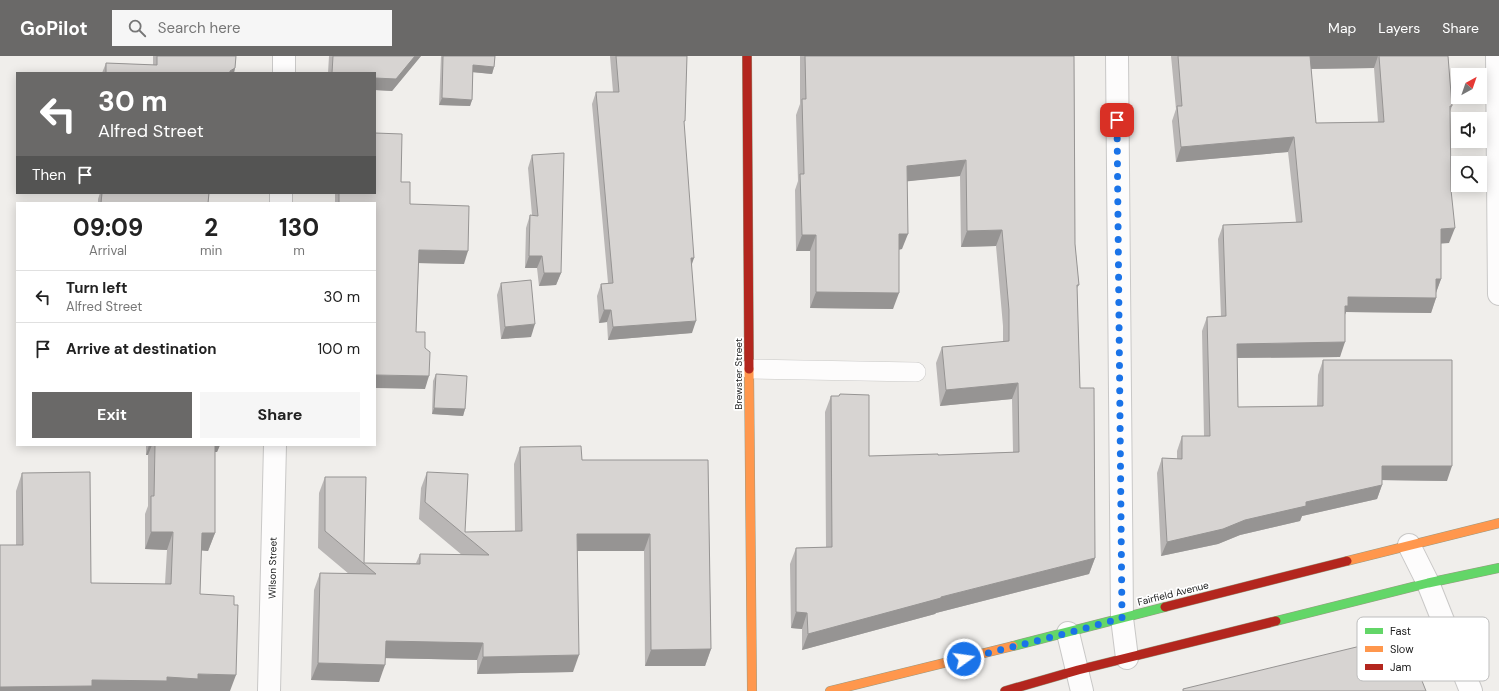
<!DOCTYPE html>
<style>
body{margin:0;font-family:"DM Sans",sans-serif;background:#f6f6f6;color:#222;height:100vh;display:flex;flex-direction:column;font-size:15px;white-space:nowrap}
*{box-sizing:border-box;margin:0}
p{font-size:13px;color:#767676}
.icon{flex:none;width:22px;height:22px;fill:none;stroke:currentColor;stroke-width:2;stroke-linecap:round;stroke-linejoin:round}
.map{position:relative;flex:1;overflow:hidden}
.details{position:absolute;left:16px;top:146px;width:360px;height:244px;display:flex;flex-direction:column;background:#fff;border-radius:0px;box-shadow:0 2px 10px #0003}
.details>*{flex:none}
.hud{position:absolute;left:16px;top:16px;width:360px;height:122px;border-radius:0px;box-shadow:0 2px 10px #0003;background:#6a6968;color:#fff;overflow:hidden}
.needle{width:26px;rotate:40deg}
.tools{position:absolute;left:1451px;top:12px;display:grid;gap:8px}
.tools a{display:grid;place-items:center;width:36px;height:36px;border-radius:0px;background:#fff;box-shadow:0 2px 10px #0003;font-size:20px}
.pin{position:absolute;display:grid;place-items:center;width:34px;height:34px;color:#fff;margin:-17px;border-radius:8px;box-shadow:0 2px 6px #0006}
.me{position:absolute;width:44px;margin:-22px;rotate:76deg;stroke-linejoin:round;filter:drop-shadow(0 0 3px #0008)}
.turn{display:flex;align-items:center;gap:14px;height:84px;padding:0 16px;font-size:18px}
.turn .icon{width:52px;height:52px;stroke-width:2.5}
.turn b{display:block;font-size:28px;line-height:34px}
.then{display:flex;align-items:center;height:38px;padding:0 16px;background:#0003;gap:8px;font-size:15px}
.eta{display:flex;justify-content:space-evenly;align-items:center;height:68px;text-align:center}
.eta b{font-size:24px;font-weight:700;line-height:28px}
.cta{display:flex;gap:8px;margin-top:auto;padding:8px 16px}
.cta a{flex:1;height:46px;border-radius:0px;background:#6a6968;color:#fff;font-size:16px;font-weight:700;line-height:46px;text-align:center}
.cta a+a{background:#f6f6f6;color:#222}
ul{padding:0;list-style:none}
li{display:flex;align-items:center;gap:12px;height:52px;padding:0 16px;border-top:1px solid #e0e0e0}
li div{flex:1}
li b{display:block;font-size:15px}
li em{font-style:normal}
header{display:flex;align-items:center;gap:24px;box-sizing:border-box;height:56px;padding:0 20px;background:#6a6968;color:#fff}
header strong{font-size:19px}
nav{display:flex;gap:22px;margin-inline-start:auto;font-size:14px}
.search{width:280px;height:36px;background:#f6f6f6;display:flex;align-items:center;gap:10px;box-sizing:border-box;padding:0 14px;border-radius:0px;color:#767676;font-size:15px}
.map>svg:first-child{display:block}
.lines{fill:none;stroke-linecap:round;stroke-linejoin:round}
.lane-casing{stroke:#c9c8c7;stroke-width:20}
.street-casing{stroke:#c9c8c7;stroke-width:24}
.fast-casing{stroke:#999a82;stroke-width:10}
.slow-casing{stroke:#999a82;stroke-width:10}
.jam-casing{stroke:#999a82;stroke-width:10}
.lane{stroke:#fdfcfc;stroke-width:19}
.street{stroke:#fdfcfc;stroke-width:22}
.fast{stroke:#63d668;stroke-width:9}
.slow{stroke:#ff974d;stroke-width:9}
.jam{stroke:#b3261e;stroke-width:9}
.wall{fill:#b9b6b5;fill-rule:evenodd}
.shaded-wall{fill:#969493}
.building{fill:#d7d4d2;stroke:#969493}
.route{stroke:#1a73e8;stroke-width:7;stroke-dasharray:0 12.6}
.labels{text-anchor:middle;stroke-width:3.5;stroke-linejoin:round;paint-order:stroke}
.street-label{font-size:10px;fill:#222;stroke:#fff}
.key{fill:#fff;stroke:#bdbdbd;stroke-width:1}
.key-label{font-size:11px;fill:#222}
</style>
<header>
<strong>GoPilot</strong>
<div class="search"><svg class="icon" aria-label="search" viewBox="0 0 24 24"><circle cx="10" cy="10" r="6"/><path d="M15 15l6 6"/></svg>Search here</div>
<nav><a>Map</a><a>Layers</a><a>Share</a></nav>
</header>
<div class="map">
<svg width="1499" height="635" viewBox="0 0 1499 635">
<rect width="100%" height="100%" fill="#f0eeeb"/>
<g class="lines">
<defs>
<polyline id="lane" points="749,313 916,316"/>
<g id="street">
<polyline points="1117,0 1122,562 1127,602"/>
<polyline points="1497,0 1499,238"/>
<polyline points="284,17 284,0"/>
<polyline points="281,147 281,137"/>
<polyline points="1409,489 1428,527 1471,635"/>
<polyline points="1068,577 1082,635"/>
<polyline points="269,635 275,389"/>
</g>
<g id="fast">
<polyline points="1276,565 1428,527 1499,512"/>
<polyline points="1013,590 1165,551"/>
</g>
<g id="slow">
<polyline points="749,313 752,635"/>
<polyline points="1347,505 1499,467"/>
<polyline points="830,635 1013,590"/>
</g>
<g id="jam">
<polyline points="747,0 749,313"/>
<polyline points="1165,551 1347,505"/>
<polyline points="1005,635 1078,614 1276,565"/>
</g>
</defs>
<!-- lane casing -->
<use href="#lane" class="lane-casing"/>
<!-- street casing -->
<use href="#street" class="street-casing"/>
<!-- fast casing -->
<use href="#fast" class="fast-casing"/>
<!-- slow casing -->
<use href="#slow" class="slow-casing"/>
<!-- jam casing -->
<use href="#jam" class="jam-casing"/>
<!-- lane -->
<use href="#lane" class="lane"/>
<!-- street -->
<use href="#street" class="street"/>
<!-- fast -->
<use href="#fast" class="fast"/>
<!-- slow -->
<use href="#slow" class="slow"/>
<!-- jam -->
<use href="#jam" class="jam"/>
</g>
<!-- wall -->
<g class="wall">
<polygon points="153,0 236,0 234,17 102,17 106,7 153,9"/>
<polygon points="329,0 421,0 392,35 375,34 375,17 328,17"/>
<polygon points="441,0 495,0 494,11 492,18 473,16 472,44 470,50 439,49"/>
<polygon points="610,0 687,0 684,68 691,210 692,277 608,284 607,266 599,267 597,240 601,228 608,227 592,48 596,36 613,36"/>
<polygon points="800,0 1074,0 1075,188 1079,229 1077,232 1080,332 1095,502 1089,518 936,557 935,558 802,594 802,573 791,572 790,508 796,492 826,491 825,356 831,340 839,340 840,338 869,400 938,399 1013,396 1012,343 940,350 936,307 942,291 1003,286 1003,270 996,190 961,191 960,120 907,125 902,193 899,194 893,253 810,252 810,195 796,195 795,134 798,125 796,59 800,48"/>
<path d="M1171 0H1448L1452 50 1450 56 1449 187H1441V223L1436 236V242L1431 257 1346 256 1345 258 1340 301 1237 302 1238 351 1317 350 1318 319 1323 304 1447 425 1382 424V429L1377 443 1302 460 1300 465 1240 479 1218 488 1161 500 1157 417 1162 402 1177 403V395L1182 380H1204L1202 275 1207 261 1221 260 1218 183 1223 169 1296 166 1288 96 1176 106 1172 65 1176 53ZM1374 12 1378 66 1316 67 1311 13Z"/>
<polygon points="532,99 561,217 556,229 539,230 537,212 525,212 526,172 530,159 532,159 528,112"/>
<polygon points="401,126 410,148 464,208 419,207 416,276 425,333 375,147 335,147 335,137 375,137"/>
<polygon points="100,137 209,137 208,147 98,147 98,143"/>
<polygon points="501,227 531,281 501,283 497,239"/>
<polygon points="436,318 465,353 463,360 432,358 433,325"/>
<polygon points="146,389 220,389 217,396 215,396 215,477 208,495 201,494 200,538 234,549 236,619 16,489 16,435 22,417 91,527 165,528 167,494 145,493 145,458 148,450 148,399 146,399"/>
<polygon points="520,391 582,404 708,404 711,593 705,610 645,610 644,495 577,495 573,616 477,618 477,604 385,602 379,626 311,624 314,534 320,517 349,518 318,492 319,437 325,421 364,507 416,507 420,498 462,499 419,463 421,432 427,416 465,476 515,475 514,408"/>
</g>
<!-- shaded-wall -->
<g class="shaded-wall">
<polygon points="415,0 421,0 392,35 375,34 375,22"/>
<polygon points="1310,0 1378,0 1374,12 1305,13"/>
<polygon points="473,9 494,11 492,18 471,16"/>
<polygon points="235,12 234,17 229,17 230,15"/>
<polygon points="442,42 472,44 470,50 439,49"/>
<polygon points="1294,81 1288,96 1176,106 1181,91"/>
<polygon points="966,104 960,120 901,126 907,110"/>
<polygon points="1455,172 1449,187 1436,188 1441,173"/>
<polygon points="1002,174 996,190 961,191 967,175"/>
<polygon points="899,178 908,178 902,193 893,194"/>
<polygon points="802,179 816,179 810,195 796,195"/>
<polygon points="419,194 468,195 464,208 415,207"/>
<polygon points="529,200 542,200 537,212 525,212"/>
<polygon points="691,202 694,202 690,214"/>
<polygon points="544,217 561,217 556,229 539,230"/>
<polygon points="1436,223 1441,223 1436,237"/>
<polygon points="816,236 899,237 893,253 810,252"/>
<polygon points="1348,241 1436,242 1431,257 1346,256 1343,264 1339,264"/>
<polygon points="604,254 611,254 607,266 599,267"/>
<polygon points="696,265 692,277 608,284 613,271"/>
<polygon points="535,268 531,281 501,283 505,271"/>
<polygon points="1345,286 1340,301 1231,302 1237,288"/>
<polygon points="375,319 429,320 425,333 375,332"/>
<polygon points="1018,327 1012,343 940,350 946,334"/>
<polygon points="434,352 465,353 463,360 432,358"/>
<polygon points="149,389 152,389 148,399 146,399"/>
<polygon points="212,389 220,389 217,396 209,396"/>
<polygon points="1382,410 1452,410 1447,425 1377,424"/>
<polygon points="1382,429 1377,443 1302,460 1300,465 1240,479 1218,488 1161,500 1167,486 1245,464 1306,446"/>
<polygon points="151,476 173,476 167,494 145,493"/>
<polygon points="202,477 215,477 208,495 196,494"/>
<polygon points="577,478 650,478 644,495 571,495"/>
<polygon points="1095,502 1089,518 936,557 935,558 802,594 808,578 941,541"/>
<polygon points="796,556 807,557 802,573 791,572"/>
<polygon points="386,585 483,587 477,604 380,602"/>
<polygon points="711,593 705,610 645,610 651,594"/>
<polygon points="579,599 573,616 477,618 483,601"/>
<polygon points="318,607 385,609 379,626 311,624"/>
<polygon points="198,618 236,619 230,635 0,635 0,631 92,624 167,621"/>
</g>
<!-- building -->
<g class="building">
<polygon points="157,0 236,0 235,12 230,15 230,17 106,17 106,7 157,9"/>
<polygon points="333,0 415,0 396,23 375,22 375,17 332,17"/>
<polygon points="443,0 495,0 494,11 473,9 472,44 442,42"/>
<polygon points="616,0 687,0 685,65 684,65 694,202 691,202 696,265 613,271 611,254 604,254 601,228 613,227 596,36 619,36"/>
<polygon points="805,0 1074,0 1075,188 1079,229 1077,229 1080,332 1094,332 1095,502 941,541 941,542 808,578 807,557 796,556 796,492 832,491 831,340 839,340 840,338 869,339 869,400 938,398 938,399 1019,396 1018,327 946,334 942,291 1009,285 1009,254 1002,174 967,175 966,104 907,110 908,178 899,178 899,237 816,236 816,179 802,179 800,118 804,118 802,43 806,43"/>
<polygon points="1178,0 1310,0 1316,67 1384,66 1379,0 1448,0 1452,50 1450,50 1451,134 1455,172 1441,173 1441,223 1436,223 1436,242 1348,241 1348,250 1345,250 1345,286 1237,288 1238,351 1323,350 1323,304 1452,304 1452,410 1382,410 1382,429 1306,446 1306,450 1245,464 1223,473 1167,486 1162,402 1182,403 1182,380 1210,380 1207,261 1226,260 1223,169 1302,166 1294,81 1181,91 1177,50 1182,50"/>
<polygon points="375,77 402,78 401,126 410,126 410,148 469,150 468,195 419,194 416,276 425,276 425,292 430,296 429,320 375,319 375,147 339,147 339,137 375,137"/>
<polygon points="564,97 561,217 544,217 542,200 529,200 530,159 538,160 532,99"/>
<polygon points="102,137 209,137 208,147 101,147"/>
<polygon points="531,224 535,268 505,271 501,227"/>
<polygon points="436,318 467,320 465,353 434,352"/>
<polygon points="155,389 215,389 215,477 202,477 200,538 234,540 234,549 238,549 236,619 198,618 198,623 167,621 167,625 92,624 92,630 0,631 0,489 23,489 22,417 90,416 91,527 171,528 173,476 151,476 151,440 154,440"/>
<polygon points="581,390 582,404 708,404 711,593 651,594 650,478 577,478 579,599 483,601 483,587 386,585 385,609 318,607 320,517 376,518 325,475 325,421 366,421 364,507 420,508 420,498 489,499 425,446 427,416 468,418 465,476 522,475 520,391"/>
<polygon points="1373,587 1377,599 1407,587 1426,635 1183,635 1183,633"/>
</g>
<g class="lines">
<!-- route -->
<polyline class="route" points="964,603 1068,577 1122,562 1117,64"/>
</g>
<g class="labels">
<!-- street labels -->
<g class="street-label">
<text transform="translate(738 318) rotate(-90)" y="4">Brewster Street</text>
<text transform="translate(272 512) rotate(-89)" y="4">Wilson Street</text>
<text transform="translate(1173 537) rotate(-14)" y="4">Fairfield Avenue</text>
</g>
</g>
<!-- legend -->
<rect x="1357" y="561" width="132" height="64" rx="6" class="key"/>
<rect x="1365" y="572" width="18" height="6" fill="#63d668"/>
<rect x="1365" y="590" width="18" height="6" fill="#ff974d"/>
<rect x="1365" y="608" width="18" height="6" fill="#b3261e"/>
<g class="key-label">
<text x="1390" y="579">Fast</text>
<text x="1390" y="597">Slow</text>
<text x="1390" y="615">Jam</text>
</g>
</svg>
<div class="tools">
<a><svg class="needle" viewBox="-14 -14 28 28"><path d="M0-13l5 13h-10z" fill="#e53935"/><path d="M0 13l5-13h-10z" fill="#767676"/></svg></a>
<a><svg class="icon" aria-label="sound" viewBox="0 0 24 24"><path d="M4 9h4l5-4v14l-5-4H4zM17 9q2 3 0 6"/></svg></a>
<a><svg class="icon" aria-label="search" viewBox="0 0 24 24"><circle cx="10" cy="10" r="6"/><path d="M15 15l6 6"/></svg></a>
</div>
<div class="pin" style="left:1117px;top:64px;background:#d93025"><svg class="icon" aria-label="arrive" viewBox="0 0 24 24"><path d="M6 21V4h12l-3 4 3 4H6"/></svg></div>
<svg class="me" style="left:964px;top:603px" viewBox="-20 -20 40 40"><circle r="17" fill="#1a73e8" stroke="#fff" stroke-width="3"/><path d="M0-11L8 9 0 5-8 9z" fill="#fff"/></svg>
<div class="hud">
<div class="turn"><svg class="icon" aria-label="left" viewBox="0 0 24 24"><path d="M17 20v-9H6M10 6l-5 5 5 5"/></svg><div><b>30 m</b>Alfred Street</div></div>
<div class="then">Then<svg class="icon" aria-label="arrive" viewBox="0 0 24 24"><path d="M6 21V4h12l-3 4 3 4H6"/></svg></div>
</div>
<section class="details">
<div class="eta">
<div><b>09:09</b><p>Arrival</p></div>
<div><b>2</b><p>min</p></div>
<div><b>130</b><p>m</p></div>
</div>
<ul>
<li><svg class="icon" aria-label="left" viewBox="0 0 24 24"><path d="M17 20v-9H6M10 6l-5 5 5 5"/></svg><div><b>Turn left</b><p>Alfred Street</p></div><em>30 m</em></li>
<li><svg class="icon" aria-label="arrive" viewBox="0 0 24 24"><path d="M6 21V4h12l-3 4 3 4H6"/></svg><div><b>Arrive at destination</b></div><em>100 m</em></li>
</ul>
<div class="cta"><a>Exit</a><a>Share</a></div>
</section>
</div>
